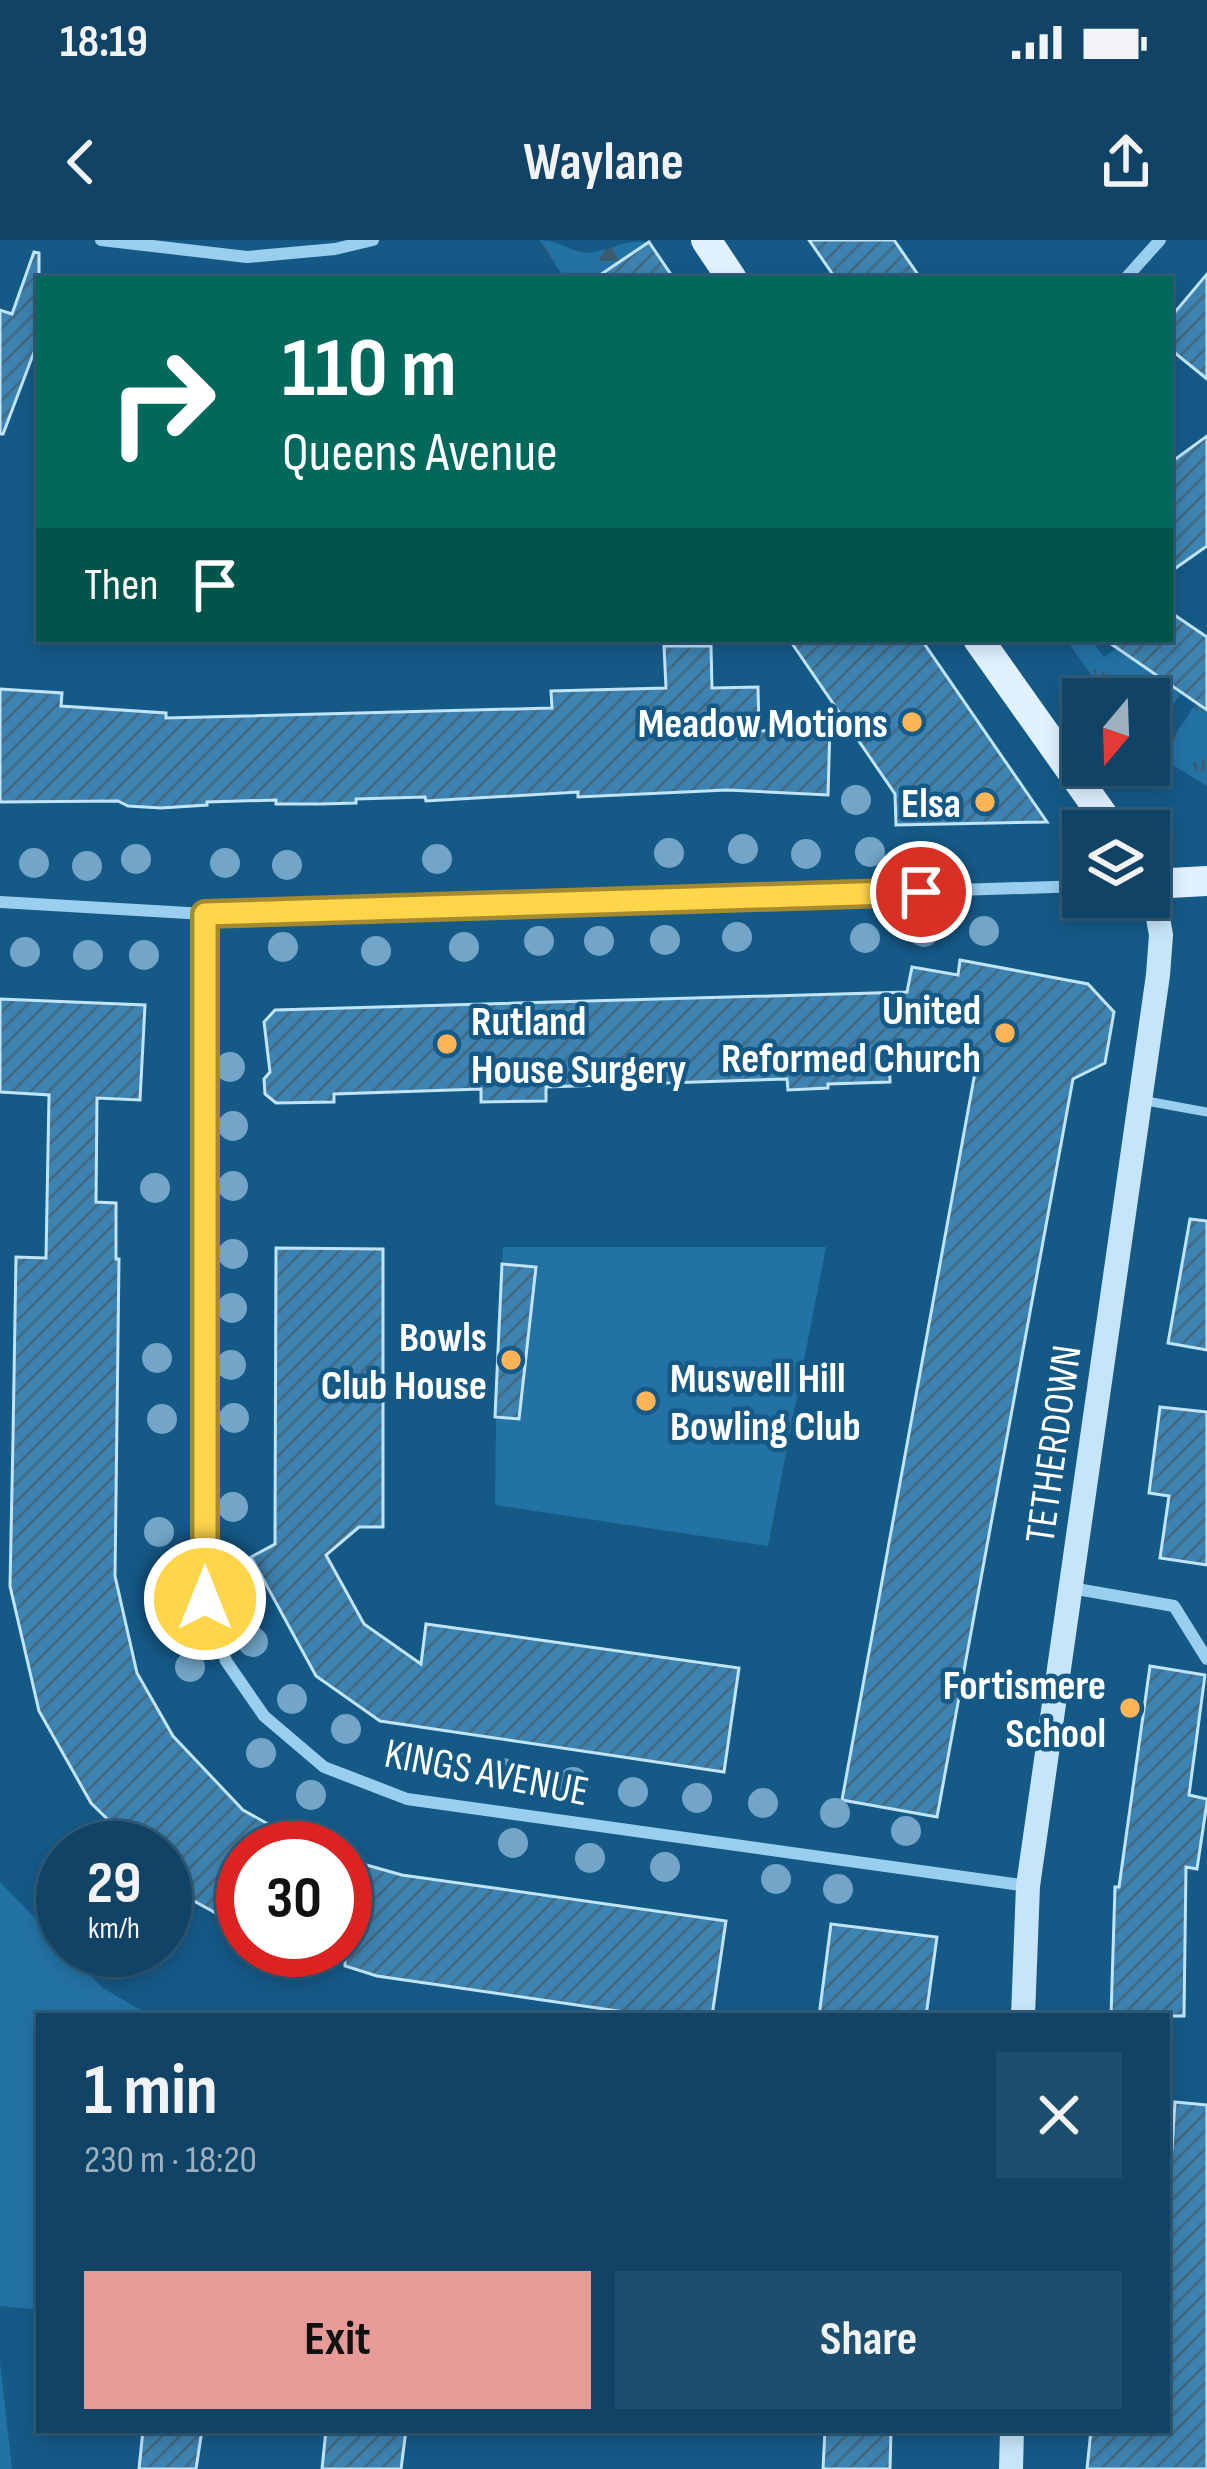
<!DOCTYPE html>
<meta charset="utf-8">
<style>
body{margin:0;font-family:"Sofia Sans Condensed",sans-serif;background:#1e4e6e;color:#f1f3f6;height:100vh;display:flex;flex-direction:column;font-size:45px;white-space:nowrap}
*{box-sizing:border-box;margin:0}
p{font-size:39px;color:#9cb0bf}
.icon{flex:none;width:66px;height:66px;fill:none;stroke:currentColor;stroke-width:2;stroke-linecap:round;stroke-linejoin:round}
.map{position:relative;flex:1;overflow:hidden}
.panel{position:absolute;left:36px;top:1773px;width:1134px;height:420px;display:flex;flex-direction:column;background:#104365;border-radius:0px;box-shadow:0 6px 18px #0003,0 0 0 3px #305c79}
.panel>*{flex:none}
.guide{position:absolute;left:36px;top:36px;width:1137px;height:366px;border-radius:0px;box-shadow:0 6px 18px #0003,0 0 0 3px #305c79;background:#00695c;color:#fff;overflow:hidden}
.needle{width:78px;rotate:199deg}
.controls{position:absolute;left:1062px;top:438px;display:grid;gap:24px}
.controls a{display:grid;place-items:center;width:108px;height:108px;border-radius:0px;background:#104365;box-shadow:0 6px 18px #0003,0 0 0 3px #305c79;font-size:60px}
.speed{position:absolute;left:36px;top:1581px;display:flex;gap:24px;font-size:60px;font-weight:700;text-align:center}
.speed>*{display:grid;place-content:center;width:156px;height:156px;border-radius:50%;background:#104365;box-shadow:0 6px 18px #0003,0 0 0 3px #305c79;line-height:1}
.speed small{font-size:30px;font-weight:400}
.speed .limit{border:18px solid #d22;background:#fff;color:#111}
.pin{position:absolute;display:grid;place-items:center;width:102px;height:102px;color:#fff;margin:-51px;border:6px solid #fff;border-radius:50%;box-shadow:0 3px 12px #0007}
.me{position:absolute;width:132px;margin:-66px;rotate:0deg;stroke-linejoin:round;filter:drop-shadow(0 0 9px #0008)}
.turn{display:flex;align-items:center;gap:42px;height:252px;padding:0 48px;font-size:54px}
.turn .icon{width:156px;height:156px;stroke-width:2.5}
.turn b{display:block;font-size:84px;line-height:102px}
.then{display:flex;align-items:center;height:114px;padding:0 48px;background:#0003;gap:24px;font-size:45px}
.round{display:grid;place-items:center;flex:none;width:126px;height:126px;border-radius:0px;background:#1e4e6e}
.overview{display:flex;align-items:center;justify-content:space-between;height:204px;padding:0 48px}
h1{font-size:72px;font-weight:700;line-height:90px}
.primary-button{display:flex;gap:24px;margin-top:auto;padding:24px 48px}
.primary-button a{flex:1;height:138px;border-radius:0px;background:#e69b98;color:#111;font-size:48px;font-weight:700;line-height:138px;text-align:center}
.primary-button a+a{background:#1e4e6e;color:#f1f3f6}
.status{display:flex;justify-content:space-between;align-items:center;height:84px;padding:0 60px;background:#104365;direction:ltr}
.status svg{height:33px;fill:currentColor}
header{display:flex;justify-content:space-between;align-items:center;height:156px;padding:0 48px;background:#104365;font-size:54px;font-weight:700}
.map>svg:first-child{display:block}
.grass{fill:url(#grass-tufts)}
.forest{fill:url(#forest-firs)}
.garden{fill:#2372a4}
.building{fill:url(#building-hatch);stroke:#bfe4fb;stroke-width:3}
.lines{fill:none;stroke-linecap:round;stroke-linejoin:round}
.lane{stroke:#9aceef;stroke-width:9}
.street{stroke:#9aceef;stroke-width:12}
.secondary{stroke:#c7e5fa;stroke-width:24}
.primary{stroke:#e1f1ff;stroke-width:30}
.tree{fill:#72a5c7}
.route-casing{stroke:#a68a30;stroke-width:30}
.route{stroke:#ffd54a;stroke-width:21}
.poi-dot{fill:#ffb457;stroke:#155987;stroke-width:4.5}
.labels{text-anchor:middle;stroke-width:9;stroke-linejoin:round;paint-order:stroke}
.poi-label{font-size:42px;font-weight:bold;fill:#fff;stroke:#155987;text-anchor:end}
.street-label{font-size:42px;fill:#fff;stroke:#155987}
</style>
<div class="status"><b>18:19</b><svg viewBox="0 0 49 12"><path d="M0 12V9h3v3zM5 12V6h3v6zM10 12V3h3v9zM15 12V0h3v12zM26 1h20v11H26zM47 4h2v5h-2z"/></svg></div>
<header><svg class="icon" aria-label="back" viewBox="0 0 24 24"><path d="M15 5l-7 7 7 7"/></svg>Waylane<svg class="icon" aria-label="share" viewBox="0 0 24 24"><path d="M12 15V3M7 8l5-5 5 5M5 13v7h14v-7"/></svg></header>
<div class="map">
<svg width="1207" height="2229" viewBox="0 0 1207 2229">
<defs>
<pattern id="grass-tufts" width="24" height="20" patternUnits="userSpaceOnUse" patternTransform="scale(3)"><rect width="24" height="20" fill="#2372a4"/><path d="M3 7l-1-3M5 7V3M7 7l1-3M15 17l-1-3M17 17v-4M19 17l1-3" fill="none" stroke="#3c5b6f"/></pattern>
<pattern id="forest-firs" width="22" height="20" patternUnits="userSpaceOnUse" patternTransform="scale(3)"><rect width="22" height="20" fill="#2372a4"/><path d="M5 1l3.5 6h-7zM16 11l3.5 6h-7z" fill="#3c5b6f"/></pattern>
<pattern id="building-hatch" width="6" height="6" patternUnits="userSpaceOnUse" patternTransform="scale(3)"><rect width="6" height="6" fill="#3d83b1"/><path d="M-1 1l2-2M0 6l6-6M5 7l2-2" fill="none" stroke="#446a84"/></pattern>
</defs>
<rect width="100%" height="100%" fill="#155987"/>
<!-- grass -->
<g class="grass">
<polygon points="1066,399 1091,399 1104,417 1117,408 1182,452 1149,499 1149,459 1108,459"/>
<polygon points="1197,462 1207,469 1207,546 1160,517"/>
</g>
<!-- forest -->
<path class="forest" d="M539 0C562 0 574 16 594 12 619 8 619 0 649 2L594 39H565Z"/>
<!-- garden -->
<g class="garden">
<polygon points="503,1007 826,1007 768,1306 495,1265 497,1091"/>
<polygon points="0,1642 103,1748 151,1776 39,1776 39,2070 0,2066"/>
<polygon points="0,2122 12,2229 0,2229"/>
</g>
<!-- building -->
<g class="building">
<polygon points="809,0 894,0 921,39 836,39"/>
<polygon points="649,2 674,39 594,39"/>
<polygon points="34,12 39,13 39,99 3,194 0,194 0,70 12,74"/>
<polygon points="1207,34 1207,139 1170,109 1170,78"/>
<polygon points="1207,196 1207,306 1170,332 1170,223"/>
<polygon points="1170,372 1207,397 1207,470 1104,399 1170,399"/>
<polygon points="789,399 921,399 1047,582 896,585 895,554"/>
<polygon points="664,406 711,406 712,448 758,447 759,491 830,486 828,555 727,550 578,557 578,552 426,561 425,557 356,559 356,563 321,564 276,564 276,560 207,562 207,565 161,568 128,566 118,561 0,562 0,449 62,453 61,466 166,473 166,478 552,468 551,451 666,448"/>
<polygon points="960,720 1088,744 1114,772 1105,823 1073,839 937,1577 842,1560 976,827 889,811 890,842 828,844 828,848 788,850 787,839 546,847 546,861 481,862 481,849 334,854 334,862 276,863 265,854 264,839 270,832 264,782 275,770 907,752 912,727 958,735"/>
<polygon points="0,759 145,765 140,860 97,858 96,962 116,963 116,1019 119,1019 115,1336 137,1433 173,1496 243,1570 311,1608 243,1608 243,1688 165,1645 165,1608 137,1608 91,1563 39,1471 10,1346 13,1198 16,1017 46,1018 49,855 0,852"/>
<polygon points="1190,979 1207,981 1207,1110 1168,1103"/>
<polygon points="276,1008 383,1009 383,1287 359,1287 326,1315 364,1384 421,1424 426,1384 739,1428 724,1532 380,1481 316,1436 251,1317 275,1304"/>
<polygon points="502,1024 536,1027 519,1179 495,1177"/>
<polygon points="1160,1167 1207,1172 1207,1325 1160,1318 1169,1256 1149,1253"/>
<polygon points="1150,1426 1205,1435 1189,1555 1207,1559 1207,1562 1197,1629 1186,1627 1184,1776 1111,1776 1115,1647 1119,1647"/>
<polygon points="345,1619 402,1635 726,1681 712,1776 652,1776 377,1736 345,1726"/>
<polygon points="831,1684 937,1697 926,1776 819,1776"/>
<polygon points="1175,1862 1207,1865 1207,2229 1087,2229 1091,2190 1167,2190 1167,1908 1172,1909"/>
<polygon points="143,2190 202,2190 196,2229 139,2229"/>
<polygon points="326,2190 406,2190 401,2229 322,2229"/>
<polygon points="825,2190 891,2190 890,2229 823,2229"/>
</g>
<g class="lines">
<!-- lane -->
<polyline class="lane" points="1141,860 1207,872"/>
<!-- street -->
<g class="street">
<polyline points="101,0 247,17 335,9 373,0"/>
<polyline points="1125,39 1160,0"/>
<polyline points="0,662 205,674 1083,646"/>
<polyline points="205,674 205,1359 226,1421 264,1476 324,1527 407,1559 1028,1646"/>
<polyline points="1071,1348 1174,1366 1207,1419"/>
</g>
<!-- secondary -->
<g class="secondary">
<polyline points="1023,1776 1028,1646 1158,735 1161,695 1152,644"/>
<polyline points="1011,2229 1012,2190"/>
</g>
<!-- primary -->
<g class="primary">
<polyline points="706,0 732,39"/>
<polyline points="978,399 1114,591"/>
<polyline points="1149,640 1152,644 1207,641"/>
</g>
</g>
<!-- trees -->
<g class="tree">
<circle cx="856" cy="560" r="15"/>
<circle cx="743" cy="609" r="15"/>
<circle cx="870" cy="612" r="15"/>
<circle cx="669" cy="613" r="15"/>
<circle cx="806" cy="614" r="15"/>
<circle cx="136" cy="619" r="15"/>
<circle cx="437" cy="619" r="15"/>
<circle cx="34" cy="623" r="15"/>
<circle cx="225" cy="623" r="15"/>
<circle cx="287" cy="625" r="15"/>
<circle cx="87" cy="626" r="15"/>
<circle cx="984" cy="691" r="15"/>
<circle cx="924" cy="692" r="15"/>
<circle cx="737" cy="697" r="15"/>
<circle cx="865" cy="698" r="15"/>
<circle cx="665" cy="700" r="15"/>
<circle cx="539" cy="701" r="15"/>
<circle cx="599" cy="701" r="15"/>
<circle cx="283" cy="707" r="15"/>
<circle cx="464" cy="707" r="15"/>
<circle cx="376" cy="711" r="15"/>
<circle cx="25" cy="712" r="15"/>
<circle cx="88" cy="715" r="15"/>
<circle cx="144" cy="715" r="15"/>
<circle cx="230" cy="827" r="15"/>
<circle cx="233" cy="886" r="15"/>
<circle cx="233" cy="946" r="15"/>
<circle cx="155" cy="948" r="15"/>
<circle cx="233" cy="1014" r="15"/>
<circle cx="232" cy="1068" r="15"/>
<circle cx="157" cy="1118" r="15"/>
<circle cx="231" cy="1125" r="15"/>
<circle cx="234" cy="1178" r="15"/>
<circle cx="162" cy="1179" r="15"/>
<circle cx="233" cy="1267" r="15"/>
<circle cx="159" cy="1292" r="15"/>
<circle cx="237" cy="1342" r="15"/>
<circle cx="162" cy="1349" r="15"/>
<circle cx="253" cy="1402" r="15"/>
<circle cx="190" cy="1427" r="15"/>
<circle cx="292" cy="1459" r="15"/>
<circle cx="346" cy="1489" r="15"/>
<circle cx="261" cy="1513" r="15"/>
<circle cx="405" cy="1516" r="15"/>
<circle cx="503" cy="1533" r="15"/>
<circle cx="573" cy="1542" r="15"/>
<circle cx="633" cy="1552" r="15"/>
<circle cx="311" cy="1555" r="15"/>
<circle cx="697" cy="1558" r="15"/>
<circle cx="763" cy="1563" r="15"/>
<circle cx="835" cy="1573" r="15"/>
<circle cx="906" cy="1591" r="15"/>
<circle cx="513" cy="1603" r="15"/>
<circle cx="590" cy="1618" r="15"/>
<circle cx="665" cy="1627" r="15"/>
<circle cx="776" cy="1639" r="15"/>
<circle cx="838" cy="1649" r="15"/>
</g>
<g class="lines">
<defs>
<polyline id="route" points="205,1359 205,674 921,652"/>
</defs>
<!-- route casing -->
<use href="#route" class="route-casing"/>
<!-- route -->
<use href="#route" class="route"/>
</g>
<!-- markers -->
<g class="poi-dot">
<circle cx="912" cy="482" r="12"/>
<circle cx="985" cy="562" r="12"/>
<circle cx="1005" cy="793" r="12"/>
<circle cx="447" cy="804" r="12"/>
<circle cx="511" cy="1120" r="12"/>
<circle cx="646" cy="1161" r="12"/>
<circle cx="1130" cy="1468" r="12"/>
</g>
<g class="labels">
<!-- poi labels -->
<g class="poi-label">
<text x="888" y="497">Meadow Motions</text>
<text x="961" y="577">Elsa</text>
<text x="981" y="784">United<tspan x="981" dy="48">Reformed Church</tspan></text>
<text x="471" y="795" text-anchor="start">Rutland<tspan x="471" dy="48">House Surgery</tspan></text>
<text x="487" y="1111">Bowls<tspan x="487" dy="48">Club House</tspan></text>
<text x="670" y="1152" text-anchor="start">Muswell Hill<tspan x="670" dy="48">Bowling Club</tspan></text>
<text x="1106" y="1459">Fortismere<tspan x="1106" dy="48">School</tspan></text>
</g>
<!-- street labels -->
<g class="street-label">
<text transform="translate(1052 1204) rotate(-82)" y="15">TETHERDOWN</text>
<text transform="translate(487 1531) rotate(11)" y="15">KINGS AVENUE</text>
</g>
</g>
</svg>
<div class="controls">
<a><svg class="needle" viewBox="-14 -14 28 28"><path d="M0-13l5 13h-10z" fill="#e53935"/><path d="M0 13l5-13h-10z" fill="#9cb0bf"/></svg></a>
<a><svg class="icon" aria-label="layers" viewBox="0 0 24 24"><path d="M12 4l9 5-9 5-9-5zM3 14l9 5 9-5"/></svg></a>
</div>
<div class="speed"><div>29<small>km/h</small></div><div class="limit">30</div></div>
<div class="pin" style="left:921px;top:652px;background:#d93025"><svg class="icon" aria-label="arrive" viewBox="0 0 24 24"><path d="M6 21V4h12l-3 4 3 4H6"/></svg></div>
<svg class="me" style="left:205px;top:1359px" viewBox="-20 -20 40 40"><circle r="17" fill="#ffd54a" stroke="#fff" stroke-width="3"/><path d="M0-11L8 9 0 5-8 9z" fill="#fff"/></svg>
<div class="guide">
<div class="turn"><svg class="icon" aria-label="right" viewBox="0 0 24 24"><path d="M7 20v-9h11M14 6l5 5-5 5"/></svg><div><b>110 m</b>Queens Avenue</div></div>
<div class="then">Then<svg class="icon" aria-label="arrive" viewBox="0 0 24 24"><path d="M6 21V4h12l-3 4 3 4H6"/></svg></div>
</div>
<section class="panel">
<div class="overview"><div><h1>1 min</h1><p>230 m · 18:20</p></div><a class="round"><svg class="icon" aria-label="close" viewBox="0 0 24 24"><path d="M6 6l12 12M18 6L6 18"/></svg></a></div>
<div class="primary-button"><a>Exit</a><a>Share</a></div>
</section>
</div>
